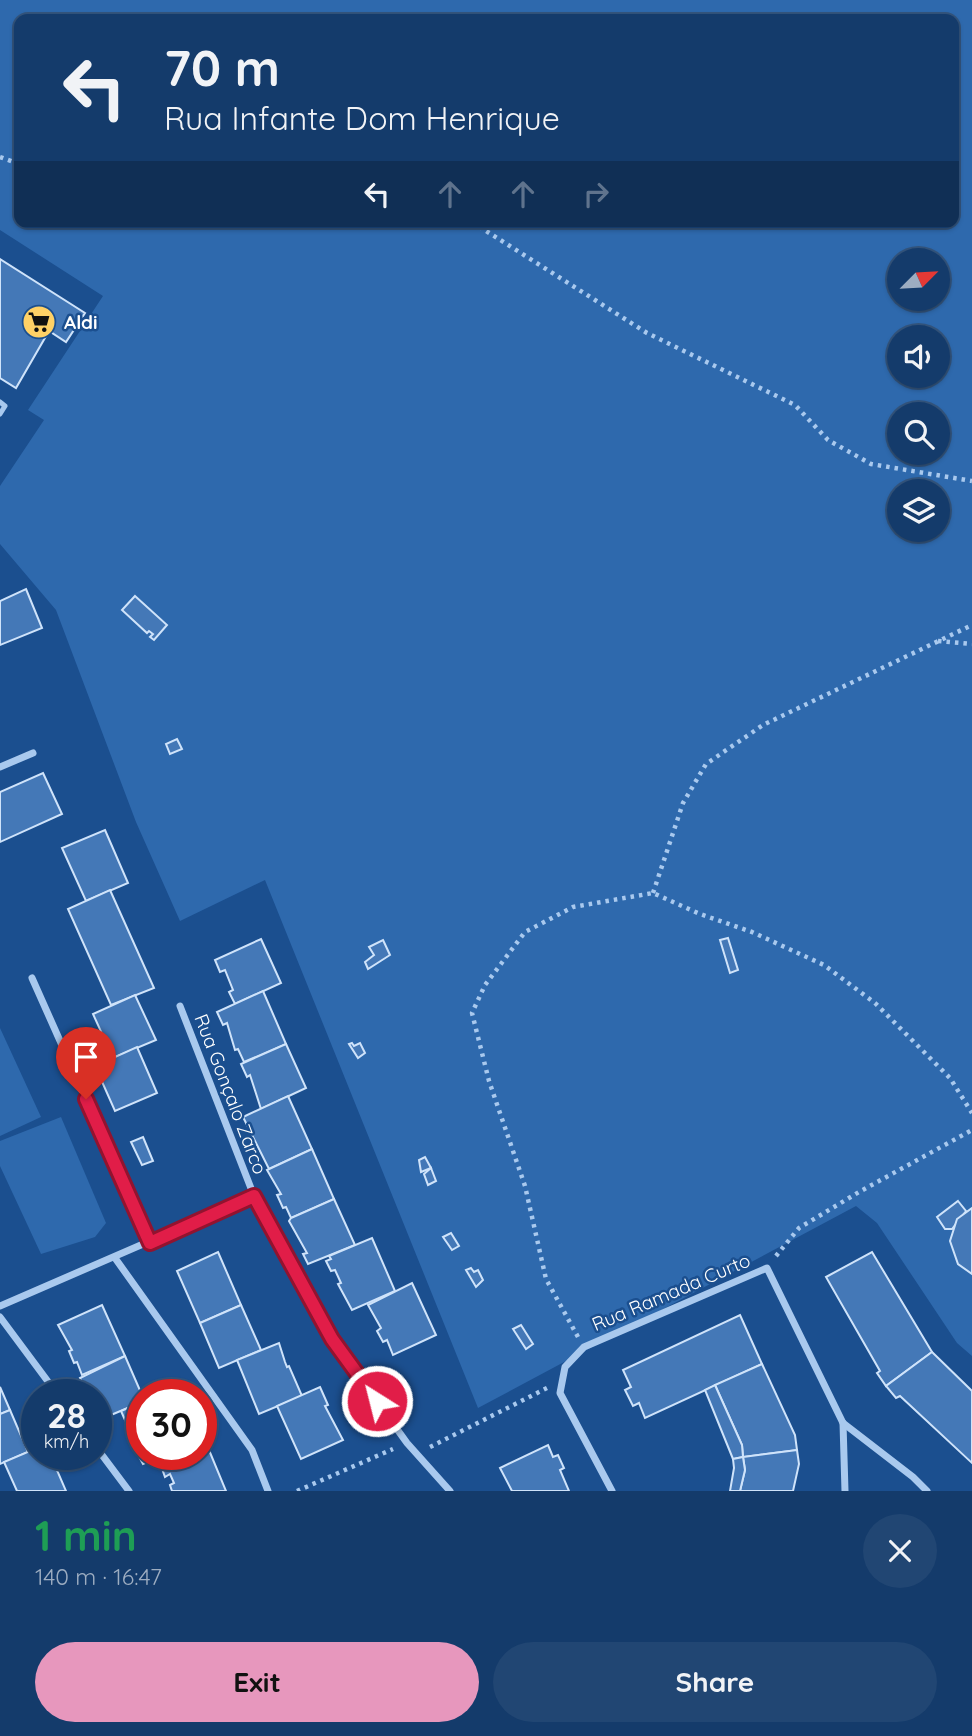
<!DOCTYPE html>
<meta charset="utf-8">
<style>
body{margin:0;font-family:Quicksand,sans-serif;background:#214673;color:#f1f3f6;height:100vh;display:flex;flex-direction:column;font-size:26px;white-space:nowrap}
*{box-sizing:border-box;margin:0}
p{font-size:23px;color:#9dadc1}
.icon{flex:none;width:38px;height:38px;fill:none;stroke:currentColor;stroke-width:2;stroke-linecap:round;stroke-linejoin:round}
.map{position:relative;height:1491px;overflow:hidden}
.sheet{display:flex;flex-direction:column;background:#143b6b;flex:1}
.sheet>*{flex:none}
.guide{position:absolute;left:14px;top:14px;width:945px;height:214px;border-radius:14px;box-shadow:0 2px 5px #0004,0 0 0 2px #33557e;background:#143b6b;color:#f1f3f6;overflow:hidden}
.needle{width:46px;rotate:66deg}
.controls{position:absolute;left:887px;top:248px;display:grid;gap:14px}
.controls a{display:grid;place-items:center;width:63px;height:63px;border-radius:50%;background:#143b6b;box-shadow:0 2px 5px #0004,0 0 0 2px #33557e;font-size:35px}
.speed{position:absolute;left:21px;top:1379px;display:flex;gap:14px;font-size:35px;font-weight:700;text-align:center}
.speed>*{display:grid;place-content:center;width:91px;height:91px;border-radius:50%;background:#143b6b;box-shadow:0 2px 5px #0004,0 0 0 2px #33557e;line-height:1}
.speed small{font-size:18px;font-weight:400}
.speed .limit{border:10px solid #d22;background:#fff;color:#111}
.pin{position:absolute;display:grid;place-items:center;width:60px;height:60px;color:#fff;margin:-72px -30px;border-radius:50% 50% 50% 0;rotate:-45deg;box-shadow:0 0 7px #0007}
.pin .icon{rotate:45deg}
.me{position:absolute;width:77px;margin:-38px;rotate:324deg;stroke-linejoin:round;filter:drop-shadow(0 0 5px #0008)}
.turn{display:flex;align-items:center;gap:24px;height:147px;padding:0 35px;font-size:32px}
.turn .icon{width:91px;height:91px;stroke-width:2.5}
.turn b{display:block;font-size:49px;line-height:60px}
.lanes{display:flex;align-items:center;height:66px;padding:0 35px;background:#0003;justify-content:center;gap:35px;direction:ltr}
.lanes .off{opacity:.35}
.round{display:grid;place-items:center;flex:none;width:74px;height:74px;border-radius:37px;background:#214673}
.summary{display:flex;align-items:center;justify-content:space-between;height:119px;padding:0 35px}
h1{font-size:42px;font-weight:700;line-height:52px;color:#1e9e55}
.button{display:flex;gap:14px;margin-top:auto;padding:14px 35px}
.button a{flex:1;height:80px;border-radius:42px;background:#e797bd;color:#111;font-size:28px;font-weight:700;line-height:80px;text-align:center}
.button a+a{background:#214673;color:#f1f3f6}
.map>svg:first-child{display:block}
.green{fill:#2e69ad;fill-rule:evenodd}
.building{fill:#4478b7;stroke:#cfe3fa;stroke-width:2}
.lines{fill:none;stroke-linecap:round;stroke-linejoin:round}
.path{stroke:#a9c9ee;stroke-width:4.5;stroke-dasharray:3.5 5;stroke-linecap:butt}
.service{stroke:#a9c9ee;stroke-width:5}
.minor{stroke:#a9c9ee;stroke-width:7}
.route-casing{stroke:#92132f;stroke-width:18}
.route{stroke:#e11d48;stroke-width:12}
.labels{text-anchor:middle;stroke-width:5;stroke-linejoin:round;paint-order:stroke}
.poi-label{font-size:19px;font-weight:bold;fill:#fff;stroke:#1b4f8f;text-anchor:start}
.street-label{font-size:19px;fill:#fff;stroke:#1b4f8f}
</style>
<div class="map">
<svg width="972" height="1491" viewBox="0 0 972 1491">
<rect width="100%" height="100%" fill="#1b4f8f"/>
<!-- green -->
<g class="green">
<path d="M0 0H972V1356L957 1343 877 1223 856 1206 478 1408 265 880 180 921 136 822 56 610 0 544V486L44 420 28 410 103 296 0 230ZM19 19H954V222H19ZM900 261H938V299H900ZM900 338H938V376H900ZM900 415H938V453H900ZM900 492H938V530H900Z"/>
<polygon points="0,1028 41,1117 0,1136"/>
<polygon points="61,1117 106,1223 95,1237 41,1254 0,1166 0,1141"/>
</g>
<!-- building -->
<g class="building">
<polygon points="0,259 85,313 66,342 49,331 16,388 0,378"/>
<polygon points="26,589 42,628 0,645 0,601"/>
<polygon points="135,596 167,625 154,640 150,637 153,634 149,631 147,633 122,610"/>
<polygon points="177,739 182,749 170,754 166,744"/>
<polygon points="43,773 62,814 0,842 0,792"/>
<polygon points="105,830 128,883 86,901 62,848"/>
<polygon points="110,890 154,988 111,1005 68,909"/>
<polygon points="728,938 738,970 730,973 720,940"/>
<polygon points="261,939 281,983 235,1004 229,992 233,990 225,970 220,972 215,960"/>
<polygon points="383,940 390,955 368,969 365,962 374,955 369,947"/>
<polygon points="263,991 286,1044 244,1062 238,1049 235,1050 227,1023 223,1025 217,1012"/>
<polygon points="135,995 156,1040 113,1058 93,1014"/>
<polygon points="352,1043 354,1046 360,1043 365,1053 358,1058 349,1044"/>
<polygon points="286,1044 306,1088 261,1109 250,1075 247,1077 241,1064"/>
<polygon points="137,1047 157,1093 115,1111 95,1066"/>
<polygon points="288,1096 312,1149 269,1169 243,1117"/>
<polygon points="143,1137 153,1161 142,1165 131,1142"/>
<polygon points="312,1149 334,1199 291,1218 286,1207 283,1208 277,1195 281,1194 267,1170"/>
<polygon points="425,1157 431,1168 421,1172 419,1160"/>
<polygon points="431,1168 436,1181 428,1185 424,1174"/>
<polygon points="334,1199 355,1245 308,1264 303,1254 307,1253 289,1221 291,1218"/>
<polygon points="958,1201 966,1211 952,1229 945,1229 937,1217"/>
<polygon points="972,1208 972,1274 958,1264 950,1241 957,1219"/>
<polygon points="451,1233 459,1246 452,1250 443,1237"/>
<polygon points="372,1238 395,1291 352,1310 338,1284 341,1283 335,1270 331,1271 326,1261 331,1259 329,1256"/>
<polygon points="218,1252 241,1305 200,1323 177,1271"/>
<polygon points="872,1252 932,1352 886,1386 877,1373 880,1371 826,1277"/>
<polygon points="471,1268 474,1272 478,1270 483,1280 476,1287 466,1270"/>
<polygon points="412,1283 436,1335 393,1355 387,1340 383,1342 377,1331 381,1328 368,1305"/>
<polygon points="102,1305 125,1356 82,1375 77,1362 74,1363 69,1351 72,1350 58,1325"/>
<polygon points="241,1305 261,1350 219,1368 200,1323"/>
<polygon points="740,1315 762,1364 645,1418 639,1403 633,1406 625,1390 631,1387 623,1370"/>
<polygon points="521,1325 533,1344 526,1349 513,1329"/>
<polygon points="279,1343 285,1362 287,1367 289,1366 302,1396 259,1414 237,1360"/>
<polygon points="932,1352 972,1391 972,1463 900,1396 896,1398 886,1386"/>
<polygon points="125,1356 142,1395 142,1402 99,1420 96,1395 91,1395 89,1389 86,1390 80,1378"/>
<polygon points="762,1364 795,1435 797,1450 743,1457 742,1445 715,1385"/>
<polygon points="715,1385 742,1445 743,1457 733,1459 705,1390"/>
<polygon points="0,1387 10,1410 0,1414"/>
<polygon points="320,1387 328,1405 325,1406 343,1440 301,1459 277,1406"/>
<polygon points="142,1402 142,1454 166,1454 143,1464 130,1440 133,1438 121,1411"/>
<polygon points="10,1410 28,1452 0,1464 0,1414"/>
<polygon points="204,1438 226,1491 172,1491 170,1485 174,1483 170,1474 165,1477 159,1460 166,1454 201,1454 201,1439"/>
<polygon points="548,1445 553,1457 558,1455 564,1468 560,1470 569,1491 512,1491 500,1468"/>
<polygon points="37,1448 37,1454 50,1454 66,1491 17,1491 4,1462"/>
<polygon points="797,1450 799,1464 793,1491 740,1491 745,1470 743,1457"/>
<polygon points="743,1457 745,1470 740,1491 730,1491 734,1468 733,1459"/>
</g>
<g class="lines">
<!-- path -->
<g class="path">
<polyline points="0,157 19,164"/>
<polyline points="472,222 647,333 795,405 828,440 871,464 972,481"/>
<polyline points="938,641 972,644"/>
<polyline points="653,893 683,803 706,764 763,725 972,625"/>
<polyline points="776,1256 799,1228 859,1192 972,1130"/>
<polyline points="578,1337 546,1279 525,1186 489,1081 472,1013 485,985 525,932 573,907 653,893 700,914 752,932 824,965 875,1003 950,1078 972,1113"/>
<polyline points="430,1447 547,1388"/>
<polyline points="297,1491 393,1449"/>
</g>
<!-- service -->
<polyline class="service" points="0,402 5,406 0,414"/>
<!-- minor -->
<g class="minor">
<polyline points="0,767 33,753"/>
<polyline points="32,978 150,1243"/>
<polyline points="180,1006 254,1196 332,1339 407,1443 450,1491"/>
<polyline points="115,1258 252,1450 268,1491"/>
<polyline points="0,1306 254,1196"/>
<polyline points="0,1317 58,1395"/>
<polyline points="843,1423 845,1491"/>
<polyline points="96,1447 129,1491"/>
<polyline points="612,1491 560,1393 565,1367 584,1347 767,1268 843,1423 913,1477 927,1491"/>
</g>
</g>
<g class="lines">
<defs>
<polyline id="route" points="86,1099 150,1243 254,1196 332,1339 377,1401"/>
</defs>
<!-- route casing -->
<use href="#route" class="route-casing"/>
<!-- route -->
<use href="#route" class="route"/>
</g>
<!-- icons -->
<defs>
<symbol id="supermarket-disc" viewBox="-11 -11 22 22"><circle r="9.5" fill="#ffd166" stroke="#1b4f8f"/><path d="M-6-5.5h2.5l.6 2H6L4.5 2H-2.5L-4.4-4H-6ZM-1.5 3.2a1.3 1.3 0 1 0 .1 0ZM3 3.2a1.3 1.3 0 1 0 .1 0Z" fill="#111"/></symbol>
</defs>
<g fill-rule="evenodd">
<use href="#supermarket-disc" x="20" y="303" width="38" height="38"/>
</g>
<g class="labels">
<!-- poi labels -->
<g class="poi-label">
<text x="64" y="329">Aldi</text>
</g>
<!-- street labels -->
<g class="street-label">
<text transform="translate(231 1094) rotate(69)" y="7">Rua Gonçalo Zarco</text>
<text transform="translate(671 1292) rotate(-23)" y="7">Rua Ramada Curto</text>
</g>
</g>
</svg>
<div class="controls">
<a><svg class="needle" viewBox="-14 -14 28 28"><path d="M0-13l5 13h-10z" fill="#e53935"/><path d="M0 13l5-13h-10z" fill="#9dadc1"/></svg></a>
<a><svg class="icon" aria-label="sound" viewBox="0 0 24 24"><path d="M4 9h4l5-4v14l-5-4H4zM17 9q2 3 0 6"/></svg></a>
<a><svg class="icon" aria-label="search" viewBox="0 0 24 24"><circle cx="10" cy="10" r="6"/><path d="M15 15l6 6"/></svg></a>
<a><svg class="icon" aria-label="layers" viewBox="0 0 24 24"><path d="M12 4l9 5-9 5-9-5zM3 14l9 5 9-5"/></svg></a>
</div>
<div class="speed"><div>28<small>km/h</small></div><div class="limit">30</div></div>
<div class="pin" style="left:86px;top:1099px;background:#d93025"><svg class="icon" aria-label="arrive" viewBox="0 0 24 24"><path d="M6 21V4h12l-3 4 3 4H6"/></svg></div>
<svg class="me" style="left:377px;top:1401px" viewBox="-20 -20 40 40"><circle r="17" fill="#e11d48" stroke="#fff" stroke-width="3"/><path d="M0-11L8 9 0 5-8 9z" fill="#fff"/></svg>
<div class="guide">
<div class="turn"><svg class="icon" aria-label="left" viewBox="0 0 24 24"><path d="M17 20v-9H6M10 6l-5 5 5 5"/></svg><div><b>70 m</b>Rua Infante Dom Henrique</div></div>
<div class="lanes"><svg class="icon" aria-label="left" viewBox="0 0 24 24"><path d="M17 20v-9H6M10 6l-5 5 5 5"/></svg><svg class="icon off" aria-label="ahead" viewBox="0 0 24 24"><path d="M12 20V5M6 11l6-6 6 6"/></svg><svg class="icon off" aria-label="ahead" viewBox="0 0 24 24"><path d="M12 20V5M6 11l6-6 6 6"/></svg><svg class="icon off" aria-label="right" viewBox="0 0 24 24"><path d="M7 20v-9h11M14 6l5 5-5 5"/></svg></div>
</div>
</div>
<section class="sheet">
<div class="summary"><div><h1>1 min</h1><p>140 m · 16:47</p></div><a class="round"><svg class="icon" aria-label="close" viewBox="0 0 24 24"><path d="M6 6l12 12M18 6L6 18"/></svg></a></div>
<div class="button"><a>Exit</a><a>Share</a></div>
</section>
